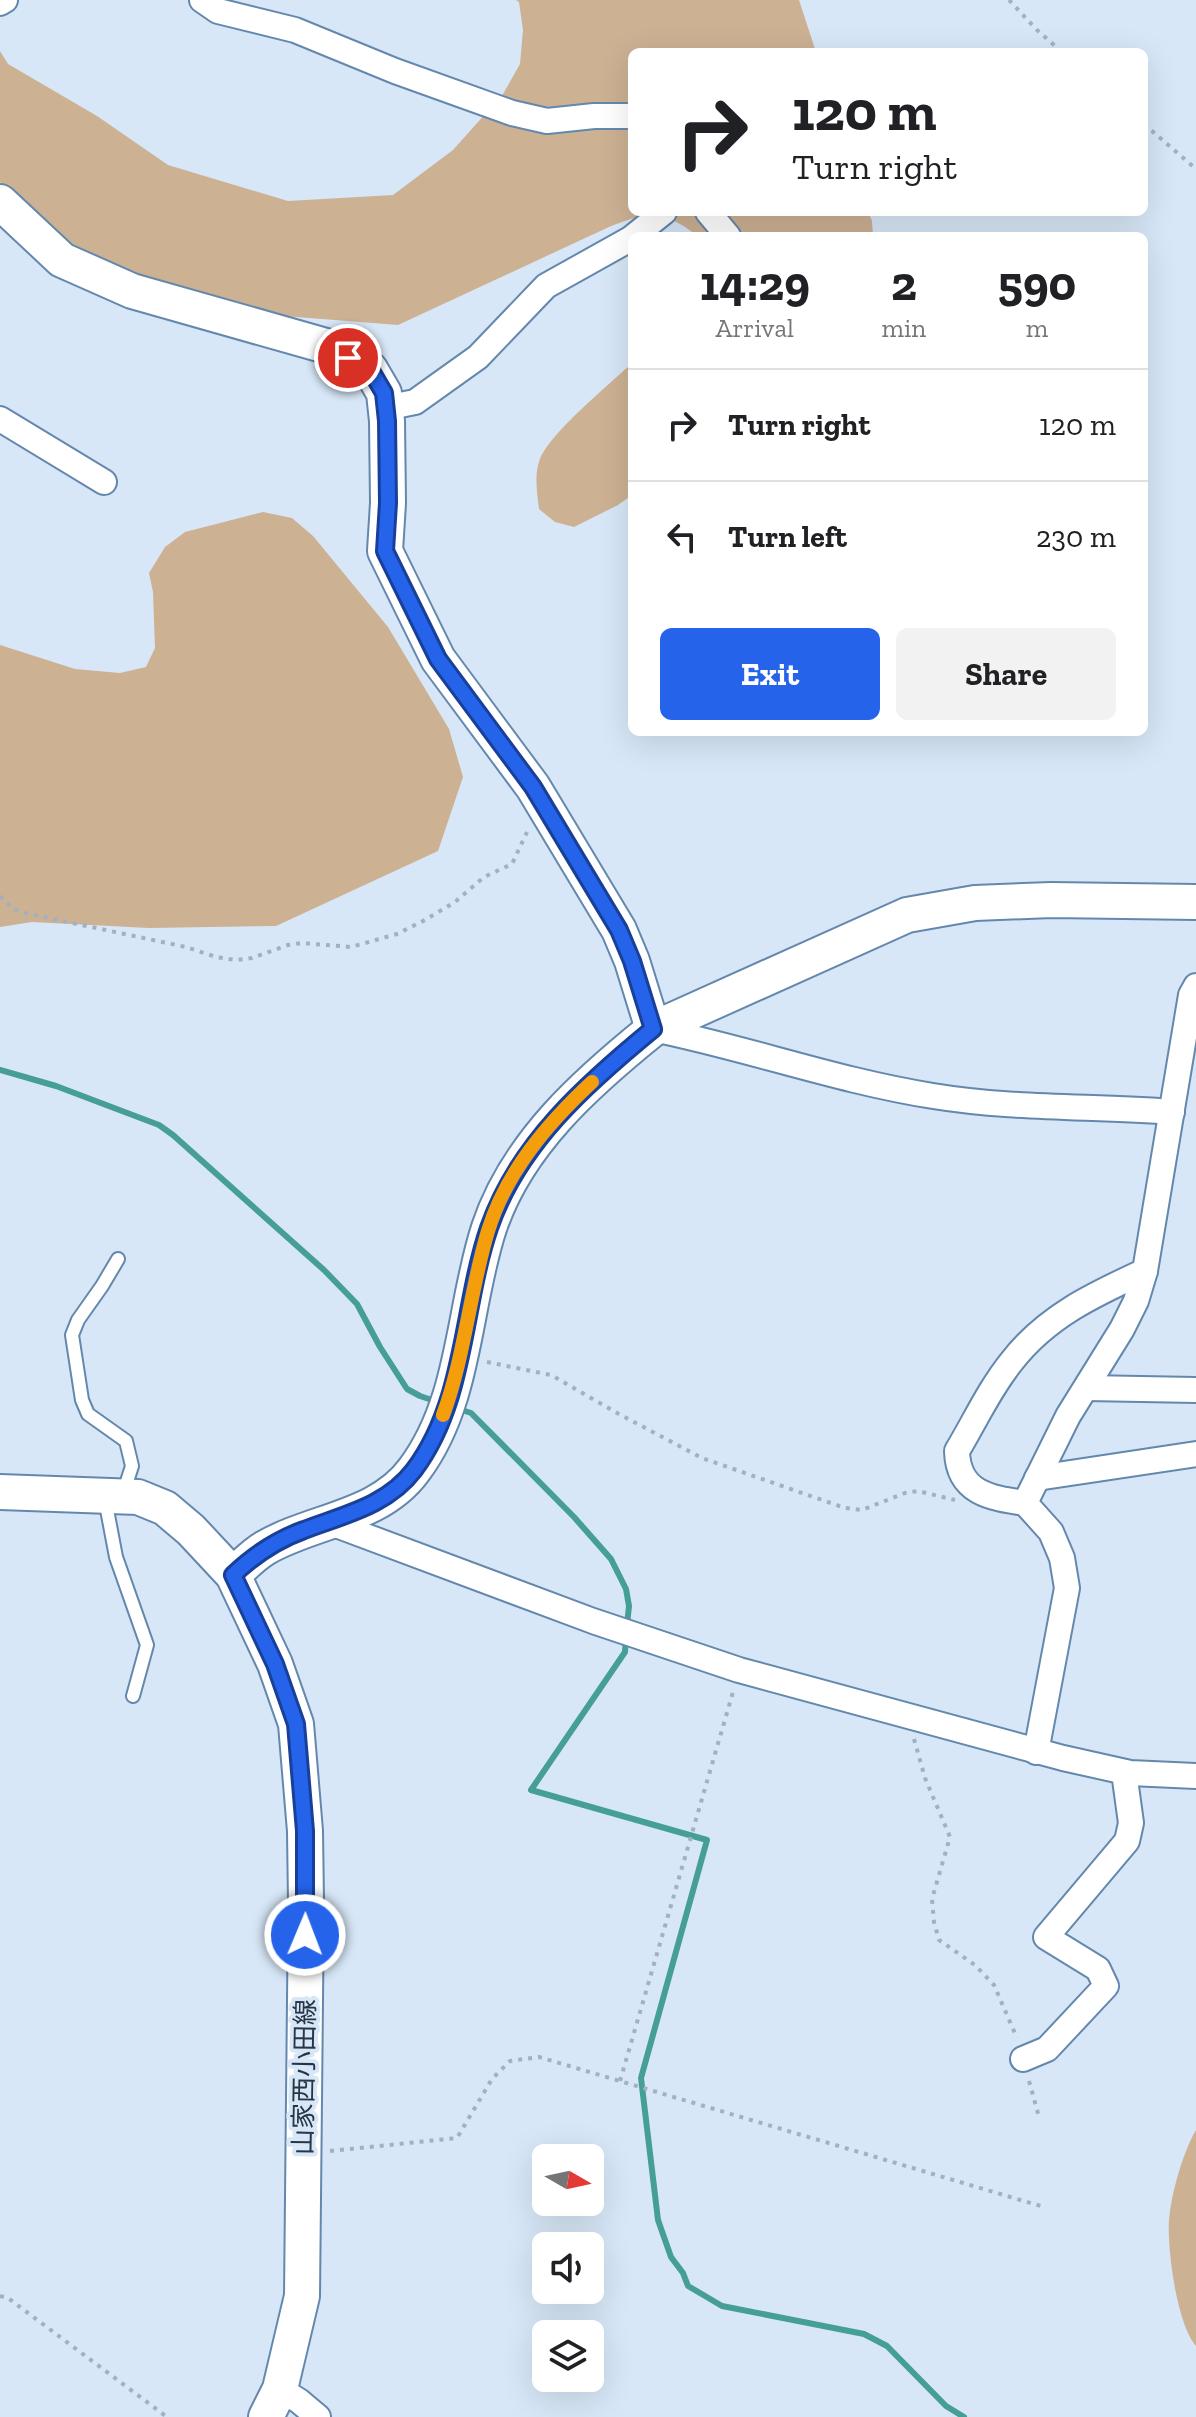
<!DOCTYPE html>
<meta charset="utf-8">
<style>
body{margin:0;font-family:"Zilla Slab","Noto Sans JP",serif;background:#f2f2f2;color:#202124;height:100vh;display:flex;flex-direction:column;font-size:30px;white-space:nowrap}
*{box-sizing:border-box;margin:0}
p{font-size:26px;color:#757577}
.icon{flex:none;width:44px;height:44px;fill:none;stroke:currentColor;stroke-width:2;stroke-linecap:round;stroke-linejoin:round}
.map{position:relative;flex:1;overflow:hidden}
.sheet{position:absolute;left:628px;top:232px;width:520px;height:504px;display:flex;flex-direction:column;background:#fff;border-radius:12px;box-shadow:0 8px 32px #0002}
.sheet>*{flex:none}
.hud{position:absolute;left:628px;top:48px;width:520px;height:168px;border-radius:12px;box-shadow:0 8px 32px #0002;background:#fff;color:#202124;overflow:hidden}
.needle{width:52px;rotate:99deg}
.fabs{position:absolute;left:532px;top:2144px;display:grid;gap:16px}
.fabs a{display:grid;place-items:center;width:72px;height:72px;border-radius:12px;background:#fff;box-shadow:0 8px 32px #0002;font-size:40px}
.pin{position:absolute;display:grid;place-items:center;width:68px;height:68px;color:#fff;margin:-34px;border:4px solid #fff;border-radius:50%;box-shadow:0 2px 8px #0007}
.me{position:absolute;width:88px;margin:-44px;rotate:1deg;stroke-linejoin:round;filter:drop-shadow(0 0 6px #0008)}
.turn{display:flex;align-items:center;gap:28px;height:168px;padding:0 32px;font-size:36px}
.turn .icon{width:104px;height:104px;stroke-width:2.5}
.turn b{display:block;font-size:56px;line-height:68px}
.eta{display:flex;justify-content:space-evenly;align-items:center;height:136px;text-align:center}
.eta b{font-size:48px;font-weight:700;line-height:56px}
.cta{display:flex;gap:16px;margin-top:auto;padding:16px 32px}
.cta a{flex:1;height:92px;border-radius:12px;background:#2563eb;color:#fff;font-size:32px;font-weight:700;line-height:92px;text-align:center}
.cta a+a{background:#f2f2f2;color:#202124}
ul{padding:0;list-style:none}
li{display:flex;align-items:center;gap:24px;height:112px;padding:0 32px;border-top:2px solid #e0e0e0}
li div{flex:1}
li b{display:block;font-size:30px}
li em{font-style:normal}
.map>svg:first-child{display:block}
.green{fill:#ccb193}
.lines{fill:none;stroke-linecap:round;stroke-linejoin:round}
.stream{stroke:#469e98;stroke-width:6}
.lane-casing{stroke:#6488ad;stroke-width:16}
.street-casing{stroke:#6488ad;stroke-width:28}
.secondary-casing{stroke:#6488ad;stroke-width:38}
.path{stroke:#a1b1c1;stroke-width:4;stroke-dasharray:4 6;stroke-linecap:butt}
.lane{stroke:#fff;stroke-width:12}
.street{stroke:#fff;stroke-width:24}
.secondary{stroke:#fff;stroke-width:34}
.route-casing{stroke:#184099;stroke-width:20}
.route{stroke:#2563eb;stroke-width:14}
.slow{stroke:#f59e0b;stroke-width:14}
.labels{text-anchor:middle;stroke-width:8;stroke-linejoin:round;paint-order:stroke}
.street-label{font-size:26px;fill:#273646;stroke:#d7e7f7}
</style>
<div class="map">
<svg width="1196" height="2417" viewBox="0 0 1196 2417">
<rect width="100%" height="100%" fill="#d7e7f7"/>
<!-- green -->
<g class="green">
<path d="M516 0H799L816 52H632V212H868L872 221 873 236H698C661 209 650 211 609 227L398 325 271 315 87 261 0 182V51L8 64 97 116 168 165 288 201 393 195 453 150 503 94 520 64 523 30 519 2Z"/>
<path d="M632 363V495L618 505 574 527 555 522 539 509C537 493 534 474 540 459 551 432 609 385 632 363Z"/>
<polygon points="263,512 292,518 313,536 388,627 449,729 463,777 438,851 276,926 149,928 32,922 0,927 0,645 75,669 120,673 146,667 155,648 153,592 149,573 165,547 185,532"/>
<path d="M1196 2130V2346C1177 2325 1167 2249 1169 2220 1171 2194 1183 2152 1196 2130Z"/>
</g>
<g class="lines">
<!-- stream -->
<g class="stream">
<polyline points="0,1070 56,1086 159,1125 173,1135 324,1270 357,1304 380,1347 407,1389 420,1396 438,1402"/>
<polyline points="456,1408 471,1413 574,1517 611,1559 626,1589 629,1606 627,1625"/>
<polyline points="626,1637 625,1652 531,1790 707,1840 641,2078 658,2220 671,2257 683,2273 688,2286 722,2306 864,2334 887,2346 946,2406 964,2417"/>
</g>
<defs>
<g id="lane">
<polyline points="118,1259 102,1286 78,1320 72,1335 82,1400 88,1414 126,1441 132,1466 123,1494"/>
<polyline points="105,1499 116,1557 147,1645 133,1696"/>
</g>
<g id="street">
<polyline points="202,0 218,11 295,30 395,71 512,113 547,121 594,116 632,116"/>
<polyline points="0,3 5,0"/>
<polyline points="708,212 728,236"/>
<polyline points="634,236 664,212"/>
<polyline points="385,408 415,402 478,357 546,286 632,238"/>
<polyline points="0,419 104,482"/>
<path d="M653 1029C747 1048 838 1081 933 1096 1012 1109 1092 1106 1172 1112"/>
<polyline points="1086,1388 1196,1390"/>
<polyline points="1037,1478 1196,1454"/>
<path d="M1025 1503C990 1498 958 1493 957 1451 975 1421 990 1388 1012 1361 1047 1316 1095 1294 1145 1271"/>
<polyline points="328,1522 593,1621 739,1670 1063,1758 1130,1773 1196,1776"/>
<polyline points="1036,1752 1067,1588 1062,1558 1051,1532 1025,1503 1068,1416 1122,1329 1136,1301 1145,1271 1191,995 1196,986"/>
<polyline points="1023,2059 1047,2049 1106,1986 1098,1969 1046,1937 1127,1841 1131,1823 1124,1772"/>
<polyline points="280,2389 299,2401 318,2417"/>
</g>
<g id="secondary">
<polyline points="0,202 62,260 132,291 326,346 370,369 384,393 387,421 388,503 385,551 438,659 533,787 619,930 632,961 653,1029"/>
<polyline points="0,1492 138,1497 165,1508 191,1530 233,1575 275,1664 296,1724 305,1831 306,1903 302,2296 280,2389 266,2417"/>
<path d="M233 1575C243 1566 253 1555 265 1548 313 1520 379 1518 414 1470 466 1401 463 1307 489 1228 517 1144 586 1083 653 1029L907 915 975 903 1051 900 1196 902"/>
</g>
</defs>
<!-- lane casing -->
<use href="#lane" class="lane-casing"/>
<!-- street casing -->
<use href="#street" class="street-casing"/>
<!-- secondary casing -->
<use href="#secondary" class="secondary-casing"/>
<!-- path -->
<g class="path">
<polyline points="1009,0 1037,30 1062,52"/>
<polyline points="1144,124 1196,169"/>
<polyline points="0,896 13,909 25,913 186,947 216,957 236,960 252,958 288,945 302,943 351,947 397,934 425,920 455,902 484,877 512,864 527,832"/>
<polyline points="487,1362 551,1375 617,1413 702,1458 845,1508 862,1510 905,1493 918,1491 955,1500"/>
<polyline points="914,1739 925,1778 950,1837 932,1899 934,1922 939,1940 975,1965 994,1985 1017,2038"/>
<polyline points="620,2081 733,1692"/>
<polyline points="1029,2081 1039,2117"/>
<polyline points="330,2151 457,2138 492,2079 510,2061 539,2057 1044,2207"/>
<polyline points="0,2296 8,2298 167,2417"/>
</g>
<!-- lane -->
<use href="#lane" class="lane"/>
<!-- street -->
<use href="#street" class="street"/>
<!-- secondary -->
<use href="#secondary" class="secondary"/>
</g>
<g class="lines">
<defs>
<path id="route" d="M305 1935V1831L296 1724 275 1664 233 1575C254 1555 276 1540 304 1530 343 1515 387 1506 414 1470 466 1401 462 1307 489 1228 518 1144 586 1084 653 1029L632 961 619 930 533 787 438 659 385 551 388 503 387 421 384 393 370 369 348 358"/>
</defs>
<!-- route casing -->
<use href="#route" class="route-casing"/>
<!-- route -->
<use href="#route" class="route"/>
<!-- slow -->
<path class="slow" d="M443 1415C465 1355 470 1291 488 1231 506 1172 547 1124 592 1082"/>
</g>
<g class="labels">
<!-- street labels -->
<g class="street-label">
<text transform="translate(304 2077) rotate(-89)" y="9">山家西小田線</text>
</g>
</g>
</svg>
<div class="fabs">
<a><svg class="needle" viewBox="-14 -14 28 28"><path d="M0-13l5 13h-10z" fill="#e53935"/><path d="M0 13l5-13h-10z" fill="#757577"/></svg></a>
<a><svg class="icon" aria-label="sound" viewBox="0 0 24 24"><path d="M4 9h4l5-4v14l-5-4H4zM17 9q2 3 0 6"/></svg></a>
<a><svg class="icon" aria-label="layers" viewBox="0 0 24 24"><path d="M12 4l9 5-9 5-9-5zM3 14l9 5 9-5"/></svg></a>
</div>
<div class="pin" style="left:348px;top:358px;background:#d93025"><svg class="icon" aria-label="arrive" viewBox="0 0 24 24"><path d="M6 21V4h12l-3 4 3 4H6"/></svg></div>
<svg class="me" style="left:305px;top:1935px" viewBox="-20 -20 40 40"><circle r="17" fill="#2563eb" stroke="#fff" stroke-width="3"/><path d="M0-11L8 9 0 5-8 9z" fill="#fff"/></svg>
<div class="hud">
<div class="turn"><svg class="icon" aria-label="right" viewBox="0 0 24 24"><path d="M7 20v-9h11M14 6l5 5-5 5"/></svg><div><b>120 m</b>Turn right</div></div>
</div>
<section class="sheet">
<div class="eta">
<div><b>14:29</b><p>Arrival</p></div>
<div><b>2</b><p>min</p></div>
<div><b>590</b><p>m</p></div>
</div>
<ul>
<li><svg class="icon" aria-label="right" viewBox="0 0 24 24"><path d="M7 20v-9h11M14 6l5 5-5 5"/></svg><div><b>Turn right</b></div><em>120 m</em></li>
<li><svg class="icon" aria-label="left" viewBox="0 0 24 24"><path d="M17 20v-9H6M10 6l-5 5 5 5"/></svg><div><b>Turn left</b></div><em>230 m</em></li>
</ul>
<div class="cta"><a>Exit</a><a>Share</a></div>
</section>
</div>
